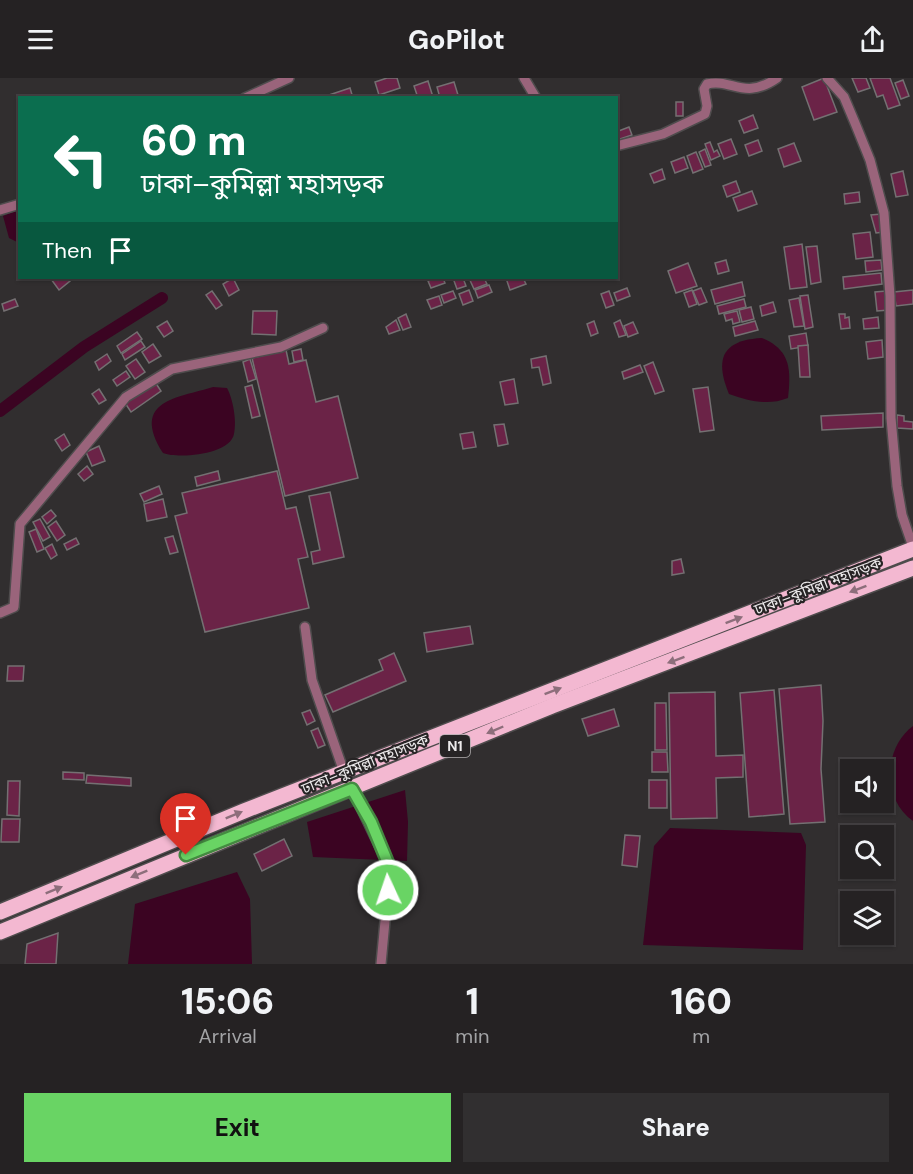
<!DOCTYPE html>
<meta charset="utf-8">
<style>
body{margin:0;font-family:"DM Sans","Noto Sans Bengali",sans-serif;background:#312f30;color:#f1f3f6;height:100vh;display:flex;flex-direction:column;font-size:22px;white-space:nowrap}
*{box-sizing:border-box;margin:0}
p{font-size:20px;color:#a3a4a6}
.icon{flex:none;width:33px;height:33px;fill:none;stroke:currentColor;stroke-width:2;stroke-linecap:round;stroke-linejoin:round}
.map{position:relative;height:886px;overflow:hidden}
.details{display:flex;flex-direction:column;background:#252223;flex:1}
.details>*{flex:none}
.guide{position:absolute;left:18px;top:18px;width:600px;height:183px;border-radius:0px;box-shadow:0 2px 4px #0004,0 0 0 2px #423f41;background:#0b6e4f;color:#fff;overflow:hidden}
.controls{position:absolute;left:840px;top:681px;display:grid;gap:12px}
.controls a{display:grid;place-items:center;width:54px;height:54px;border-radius:0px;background:#252223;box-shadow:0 2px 4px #0004,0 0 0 2px #423f41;font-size:30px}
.pin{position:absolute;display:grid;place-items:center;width:51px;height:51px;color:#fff;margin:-62px -26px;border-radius:50% 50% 50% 0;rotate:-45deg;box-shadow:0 0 6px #0007}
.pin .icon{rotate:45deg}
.me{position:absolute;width:66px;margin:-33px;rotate:357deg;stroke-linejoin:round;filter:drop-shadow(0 0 4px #0008)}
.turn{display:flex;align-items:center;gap:21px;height:126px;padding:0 24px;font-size:27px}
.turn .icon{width:78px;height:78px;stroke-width:2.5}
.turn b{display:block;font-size:42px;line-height:51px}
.then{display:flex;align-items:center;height:57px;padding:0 24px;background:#0003;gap:12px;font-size:22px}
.eta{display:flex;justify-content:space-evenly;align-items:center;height:102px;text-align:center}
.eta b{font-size:36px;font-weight:800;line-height:42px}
.primary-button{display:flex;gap:12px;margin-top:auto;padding:12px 24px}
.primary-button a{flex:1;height:69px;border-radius:0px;background:#69d464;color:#111;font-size:24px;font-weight:800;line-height:69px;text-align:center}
.primary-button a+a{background:#312f30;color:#f1f3f6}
header{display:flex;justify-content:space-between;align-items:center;height:78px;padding:0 24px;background:#252223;font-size:27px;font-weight:800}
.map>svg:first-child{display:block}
.water{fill:#3b0422}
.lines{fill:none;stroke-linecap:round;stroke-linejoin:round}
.canal{stroke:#3b0422;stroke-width:12}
.building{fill:#6b2347;stroke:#747072;stroke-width:1.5}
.minor-casing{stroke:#4f4c4d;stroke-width:12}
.trunk-casing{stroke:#4f4c4d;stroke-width:18}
.minor{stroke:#9a647b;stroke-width:9}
.trunk{stroke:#f3b8d1;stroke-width:15}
.oneway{fill:#8d6e7b}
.route-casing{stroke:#448a41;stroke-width:15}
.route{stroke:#69d464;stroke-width:10}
.labels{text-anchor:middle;stroke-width:4.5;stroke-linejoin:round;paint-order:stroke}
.shield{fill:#272425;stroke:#b2afb0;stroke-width:1.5}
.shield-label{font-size:14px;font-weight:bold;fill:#edebec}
.street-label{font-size:15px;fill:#edebec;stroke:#272425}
</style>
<header><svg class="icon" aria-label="menu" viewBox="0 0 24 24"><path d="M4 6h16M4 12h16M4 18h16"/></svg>GoPilot<svg class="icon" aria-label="share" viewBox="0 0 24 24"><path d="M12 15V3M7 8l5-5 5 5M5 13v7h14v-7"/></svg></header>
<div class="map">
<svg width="913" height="886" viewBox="0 0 913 886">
<rect width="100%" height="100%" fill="#312e2f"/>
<!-- water -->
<g class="water">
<polygon points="19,132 20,165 19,165 9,160 3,138"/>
<path d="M762 260C791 272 791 292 788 320 768 328 749 323 729 316 714 280 723 262 762 260Z"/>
<path d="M213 309 227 310C233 321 237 343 234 356 230 377 178 381 163 375 130 322 178 320 213 309Z"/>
<path d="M913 648V743C882 722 883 670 913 648Z"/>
<polygon points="405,712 408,744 407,783 313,779 307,744"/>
<polygon points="670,750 801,755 806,767 803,872 643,867 654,768"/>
<polygon points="237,794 250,821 252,886 128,886 135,826"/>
</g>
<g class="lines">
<!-- canal -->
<polyline class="canal" points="0,333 84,269 162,220"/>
</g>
<!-- building -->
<g class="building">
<polygon points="387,0 397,0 400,10 379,17 375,4"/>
<polygon points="824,0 837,34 814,42 802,9"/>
<polygon points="852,0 866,0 870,10 858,14"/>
<polygon points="870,0 890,0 900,27 888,31 883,17 877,19"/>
<polygon points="903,2 909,18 901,21 895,5"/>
<polygon points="428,3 433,19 418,20 414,8"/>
<polygon points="454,4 458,17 440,20 437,9"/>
<polygon points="350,10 353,20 330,20 329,17"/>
<rect x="676" y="24" width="7" height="14"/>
<polygon points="753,37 758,50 744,55 739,43"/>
<polygon points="629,49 632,57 617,62 616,54"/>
<polygon points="731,61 737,76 724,81 718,66"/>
<polygon points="758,62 762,73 749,78 745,67"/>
<polygon points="710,64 714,74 717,72 720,78 711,82 705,66"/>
<polygon points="794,65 801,83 784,89 778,71"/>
<polygon points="705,71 711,87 705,89 699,74"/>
<polygon points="696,74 703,91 693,95 687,78"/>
<polygon points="684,79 688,90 675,95 671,84"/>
<polygon points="662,91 665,101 654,105 650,96"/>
<polygon points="903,93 908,117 896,119 891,96"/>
<polygon points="736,103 740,114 727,119 723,108"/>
<polygon points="752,113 757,126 738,133 733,120"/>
<polygon points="859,114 860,124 845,126 844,116"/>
<polygon points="881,136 884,154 876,155 871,137"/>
<polygon points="870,154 873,179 856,181 853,156"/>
<polygon points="802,166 807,209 790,211 784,169"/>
<polygon points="817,168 821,204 811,206 806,169"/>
<polygon points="726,182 729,193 718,196 715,185"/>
<polygon points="881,182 882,192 866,194 865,183"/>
<polygon points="688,185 697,208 676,215 668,193"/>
<polygon points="881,195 882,206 844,211 843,199"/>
<polygon points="53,200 68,200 70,203 59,212 51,201"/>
<polygon points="233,200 239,212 229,218 223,206"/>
<polygon points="437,200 443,200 445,205 431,210 428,203"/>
<polygon points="453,200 463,200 466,208 457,211"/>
<polygon points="469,200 484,200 487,206 474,211"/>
<polygon points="506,200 523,200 526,206 510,212"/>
<polygon points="742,204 745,218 715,226 711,212"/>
<polygon points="489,207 492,214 478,220 475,212"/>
<polygon points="627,210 630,218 617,223 614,215"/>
<polygon points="701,210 707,224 699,227 693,213"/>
<polygon points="469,212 473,223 463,227 459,216"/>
<polygon points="692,212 697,226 689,229 684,215"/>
<polygon points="913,212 913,226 896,228 894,214"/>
<polygon points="212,213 222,227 216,231 206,217"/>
<polygon points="453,213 456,220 444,225 441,217"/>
<polygon points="609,213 614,227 606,230 601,216"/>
<polygon points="886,213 889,232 877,233 875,214"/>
<polygon points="808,217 813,249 805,251 800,218"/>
<polygon points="439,218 442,227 431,231 427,222"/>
<polygon points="799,220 804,248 794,249 789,222"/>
<polygon points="15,221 18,228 4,233 2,226"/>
<polygon points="744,221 746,229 719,236 717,228"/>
<polygon points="773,224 776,234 762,238 760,228"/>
<polygon points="751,229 754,241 742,244 739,232"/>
<polygon points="253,233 277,233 276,257 252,256"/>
<polygon points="737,233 740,244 733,246 732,241 726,243 724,236"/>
<polygon points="406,236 411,249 403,252 398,240"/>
<polygon points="839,236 845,236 845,240 849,239 850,250 841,251"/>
<polygon points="878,239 879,250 864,251 863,241"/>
<polygon points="396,242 400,252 389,256 386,249"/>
<polygon points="620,242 626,257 619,259 614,245"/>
<polygon points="167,243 173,253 164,259 157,249"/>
<polygon points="594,243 598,255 591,258 587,246"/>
<polygon points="755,243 758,252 735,258 733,249"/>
<polygon points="633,244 638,255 628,259 624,248"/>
<polygon points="137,254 142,261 121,275 117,268"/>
<polygon points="806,255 808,268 791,271 789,258"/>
<polygon points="882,262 883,279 868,281 866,264"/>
<polygon points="141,263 145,269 125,282 122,276"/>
<polygon points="153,266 161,278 149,285 142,274"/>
<polygon points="808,267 810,299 800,299 798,268"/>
<polygon points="301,271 303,282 294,284 292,273"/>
<polygon points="286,272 289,286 306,282 316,324 338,318 358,400 285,418 252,280"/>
<polygon points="107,276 111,283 99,292 95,284"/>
<polygon points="546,278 551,305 543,307 539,289 532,290 531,281"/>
<polygon points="136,281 145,294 135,301 126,288"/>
<polygon points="250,281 256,301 248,304 243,284"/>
<polygon points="653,284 664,313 655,316 644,288"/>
<polygon points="640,287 643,294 624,301 622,294"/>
<polygon points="126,293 130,299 117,308 113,302"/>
<polygon points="514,301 518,325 505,327 500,304"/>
<polygon points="155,304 161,313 131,334 125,325"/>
<polygon points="252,307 260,338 252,340 245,309"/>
<polygon points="708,309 714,352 700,354 693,311"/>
<polygon points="99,311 106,322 99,326 92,316"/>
<polygon points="883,335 883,349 822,352 821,338"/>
<polygon points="897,337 904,338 904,343 913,344 913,351 897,350"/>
<polygon points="504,346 508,366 498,368 494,347"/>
<polygon points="473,354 476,369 463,371 460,356"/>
<polygon points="64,356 70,367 62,373 55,362"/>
<polygon points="99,368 105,383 92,388 86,374"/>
<polygon points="87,388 93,396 84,403 78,396"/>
<polygon points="218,393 220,402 197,408 195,399"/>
<polygon points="277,393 286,431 296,429 308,479 298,481 309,530 205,554 175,438 187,435 182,415"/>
<polygon points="159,408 162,416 144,424 140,416"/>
<polygon points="330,414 344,479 313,486 311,474 320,472 309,418"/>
<polygon points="163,421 167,439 147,443 144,426"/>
<polygon points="51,432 56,438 47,446 42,439"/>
<polygon points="40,441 50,459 43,463 33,444"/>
<polygon points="56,443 65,457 57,463 48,449"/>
<polygon points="36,451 44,471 37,474 29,454"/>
<polygon points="173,458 178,474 170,476 165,460"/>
<polygon points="76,460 79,466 67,472 64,466"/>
<polygon points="52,466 57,477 51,481 45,470"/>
<polygon points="681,481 684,495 672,497 672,483"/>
<polygon points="470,548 473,566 427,574 424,555"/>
<polygon points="394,575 406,603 333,634 325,617 383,592 379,582"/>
<polygon points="8,588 24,588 23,603 7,603"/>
<polygon points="821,607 823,643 821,691 825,744 790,746 779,611"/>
<polygon points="774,612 784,736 749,739 740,615"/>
<polygon points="715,614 716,678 743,677 743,699 716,700 717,740 671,741 669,615"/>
<polygon points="655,625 666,625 667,672 655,672"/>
<polygon points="614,631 619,648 588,658 582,641"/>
<polygon points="310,632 315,643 307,647 302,635"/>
<polygon points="318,650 325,667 318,670 311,653"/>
<polygon points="652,674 667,674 668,694 652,694"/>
<polygon points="63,694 84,695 84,702 63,701"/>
<polygon points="87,697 131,700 131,708 86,705"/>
<rect x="649" y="702" width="18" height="28"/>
<polygon points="8,703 20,703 19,738 7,737"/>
<polygon points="2,741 20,741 19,764 1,764"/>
<polygon points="625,757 640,758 637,789 622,787"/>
<polygon points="284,761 292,778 262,793 254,776"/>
<polygon points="58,855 56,886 25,886 27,866"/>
</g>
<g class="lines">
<defs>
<g id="minor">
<polyline points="524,0 536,20"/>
<polyline points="827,0 844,19 855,45 870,82 884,135 890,218 891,340 897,408 902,437 913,469"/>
<polyline points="245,20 289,0"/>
<path d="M616 68 663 56 705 36 707 28 704 11 707 6C732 0 744 23 777 0"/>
<polyline points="0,132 20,126"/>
<polyline points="0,535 14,529 20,446 126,319 172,291 281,269 323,250"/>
<polyline points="305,549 312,602 344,694"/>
<polyline points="352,711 390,790 381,886"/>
</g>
<g id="trunk">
<polyline points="0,834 244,733 913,471"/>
<polyline points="0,854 552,628 913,490"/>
</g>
</defs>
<!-- minor casing -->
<use href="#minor" class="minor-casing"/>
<!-- trunk casing -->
<use href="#trunk" class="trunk-casing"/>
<!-- minor -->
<use href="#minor" class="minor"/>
<!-- trunk -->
<use href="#trunk" class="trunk"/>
</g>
<!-- one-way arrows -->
<defs><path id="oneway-solid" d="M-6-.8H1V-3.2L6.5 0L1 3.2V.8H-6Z" transform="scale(1.5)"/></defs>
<g class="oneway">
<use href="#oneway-solid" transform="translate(858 511) rotate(159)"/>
<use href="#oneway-solid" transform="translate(734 542) rotate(-21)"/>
<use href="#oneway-solid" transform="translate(676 582) rotate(160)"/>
<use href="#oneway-solid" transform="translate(553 613) rotate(-21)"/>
<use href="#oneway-solid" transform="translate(495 652) rotate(157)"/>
<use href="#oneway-solid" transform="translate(234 737) rotate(-22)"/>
<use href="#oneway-solid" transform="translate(139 796) rotate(158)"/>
<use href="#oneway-solid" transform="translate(54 812) rotate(-22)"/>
</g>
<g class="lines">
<defs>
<polyline id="route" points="186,777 352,711 371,744 390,790 388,812"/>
</defs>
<!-- route casing -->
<use href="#route" class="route-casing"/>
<!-- route -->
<use href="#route" class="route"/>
</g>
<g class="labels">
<!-- shield labels -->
<rect class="shield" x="440" y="657" width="30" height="22" rx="4.5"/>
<g class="shield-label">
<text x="455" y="673">N1</text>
</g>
<!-- street labels -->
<g class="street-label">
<text transform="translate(818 508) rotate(-21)" y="5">ঢাকা–কুমিল্লা মহাসড়ক</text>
<text transform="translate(365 686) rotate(-22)" y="5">ঢাকা–কুমিল্লা মহাসড়ক</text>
</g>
</g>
</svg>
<div class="controls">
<a><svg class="icon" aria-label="sound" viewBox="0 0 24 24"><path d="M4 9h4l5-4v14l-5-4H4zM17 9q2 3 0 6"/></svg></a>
<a><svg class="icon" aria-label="search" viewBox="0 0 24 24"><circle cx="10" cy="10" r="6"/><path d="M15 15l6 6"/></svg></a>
<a><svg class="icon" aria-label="layers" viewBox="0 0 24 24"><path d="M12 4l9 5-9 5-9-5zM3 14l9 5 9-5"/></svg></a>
</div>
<div class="pin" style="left:186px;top:777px;background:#d93025"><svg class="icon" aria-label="arrive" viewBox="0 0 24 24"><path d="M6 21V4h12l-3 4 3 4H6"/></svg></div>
<svg class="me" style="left:388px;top:812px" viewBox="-20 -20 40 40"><circle r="17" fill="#69d464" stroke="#fff" stroke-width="3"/><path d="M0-11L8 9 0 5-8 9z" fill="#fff"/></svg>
<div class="guide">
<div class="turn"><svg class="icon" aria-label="left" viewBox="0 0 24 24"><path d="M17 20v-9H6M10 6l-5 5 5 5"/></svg><div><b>60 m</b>ঢাকা–কুমিল্লা মহাসড়ক</div></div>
<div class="then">Then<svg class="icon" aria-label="arrive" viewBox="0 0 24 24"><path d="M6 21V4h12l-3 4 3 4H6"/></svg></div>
</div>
</div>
<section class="details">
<div class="eta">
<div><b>15:06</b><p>Arrival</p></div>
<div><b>1</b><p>min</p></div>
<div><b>160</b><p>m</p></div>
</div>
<div class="primary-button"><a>Exit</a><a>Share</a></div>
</section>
